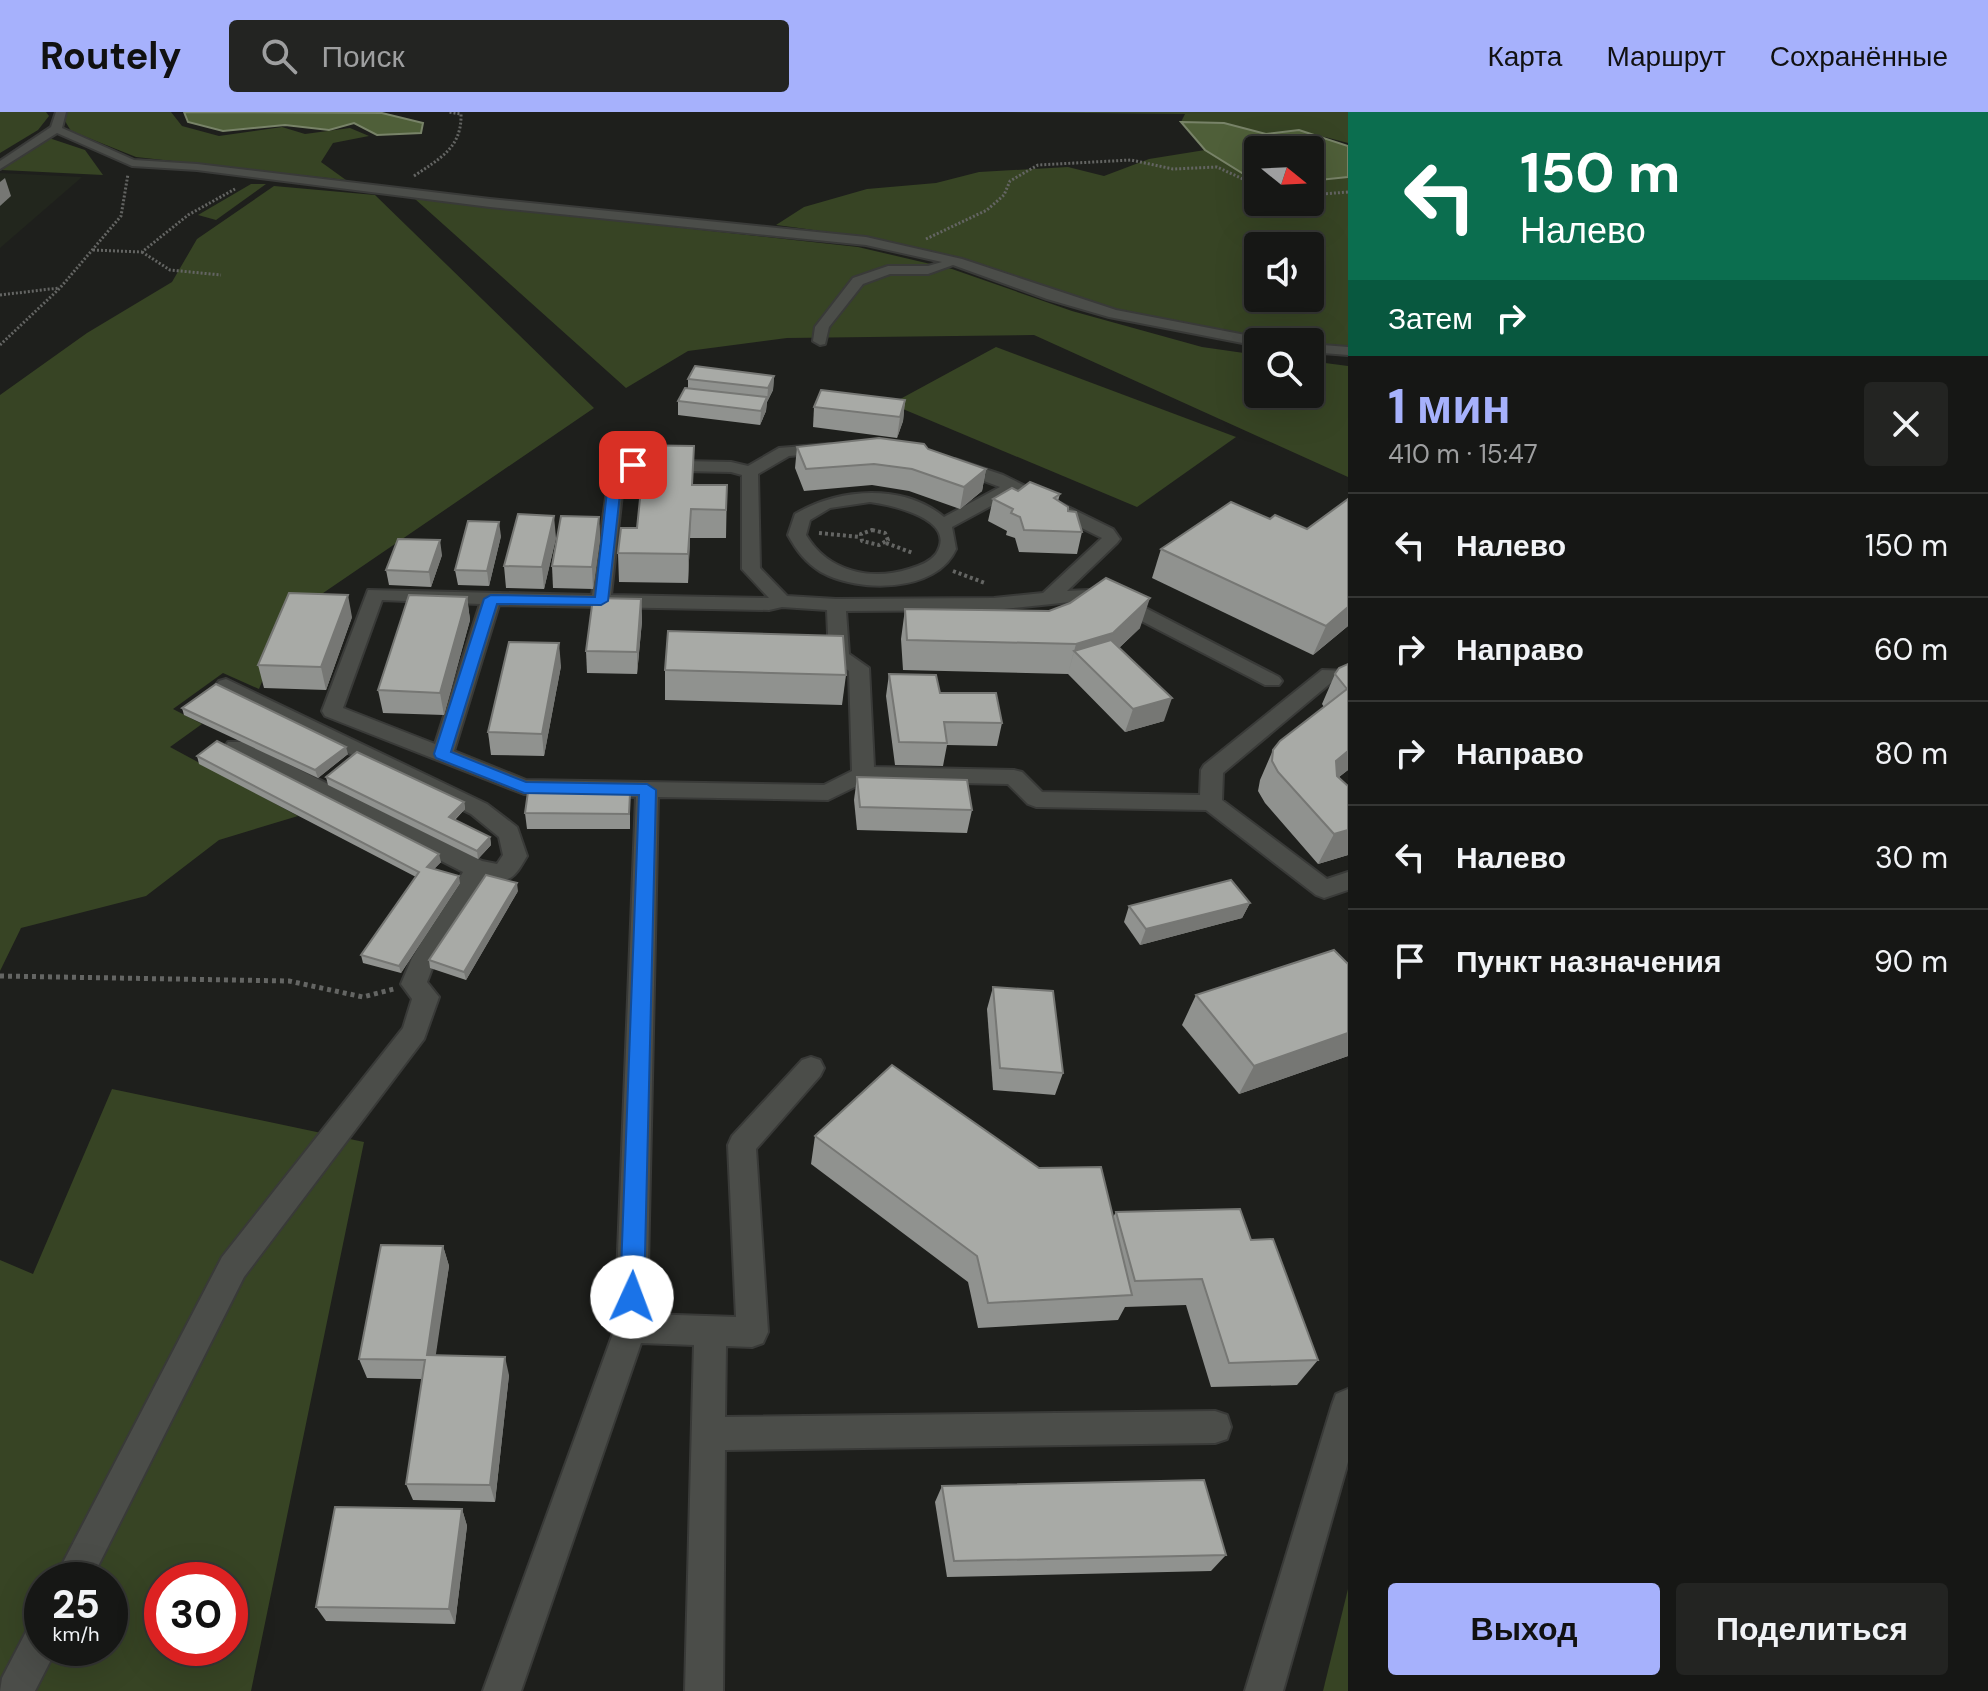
<!DOCTYPE html>
<html lang="ru">
<meta charset="utf-8">
<style>
body{margin:0;font-family:"DM Sans",sans-serif;background:#232422;color:#f1f3f6;height:100vh;display:flex;flex-direction:column;font-size:30px;white-space:nowrap}
*{box-sizing:border-box;margin:0}
p{font-size:26px;color:#9e9fa0}
.icon{flex:none;width:44px;height:44px;fill:none;stroke:currentColor;stroke-width:2;stroke-linecap:round;stroke-linejoin:round}
.map{position:relative;flex:1;overflow:hidden}
.details{display:flex;flex-direction:column;background:#161715;width:640px}
.details>*{flex:none}
.top-card{background:#0b6e4f;color:#fff;overflow:hidden}
.needle{width:52px;rotate:108deg}
.controls{position:absolute;left:1244px;top:24px;display:grid;gap:16px}
.controls a{display:grid;place-items:center;width:80px;height:80px;border-radius:8px;background:#161715;box-shadow:0 8px 32px #0002,0 0 0 2px #353634;font-size:40px}
.speed{position:absolute;left:24px;top:1450px;display:flex;gap:16px;font-size:40px;font-weight:700;text-align:center}
.speed>*{display:grid;place-content:center;width:104px;height:104px;border-radius:50%;background:#161715;box-shadow:0 8px 32px #0002,0 0 0 2px #353634;line-height:1}
.speed small{font-size:20px;font-weight:400}
.speed .limit{border:12px solid #d22;background:#fff;color:#111}
.pin{position:absolute;display:grid;place-items:center;width:68px;height:68px;color:#fff;margin:-34px;border-radius:16px;box-shadow:0 4px 12px #0006}
.me{position:absolute;width:88px;margin:-44px;rotate:2deg;stroke-linejoin:round;filter:drop-shadow(0 0 6px #0008)}
.turn{display:flex;align-items:center;gap:28px;height:168px;padding:0 40px;font-size:36px}
.turn .icon{width:104px;height:104px;stroke-width:2.5}
.turn b{display:block;font-size:56px;line-height:68px}
.then{display:flex;align-items:center;height:76px;padding:0 40px;background:#0003;gap:16px;font-size:30px}
.round{display:grid;place-items:center;flex:none;width:84px;height:84px;border-radius:8px;background:#232422}
.overview{display:flex;align-items:center;justify-content:space-between;height:136px;padding:0 40px}
h1{font-size:48px;font-weight:800;line-height:60px;color:#a6b1fc}
.button{display:flex;gap:16px;margin-top:auto;padding:16px 40px}
.button a{flex:1;height:92px;border-radius:8px;background:#a6b1fc;color:#111;font-size:32px;font-weight:800;line-height:92px;text-align:center}
.button a+a{background:#232422;color:#f1f3f6}
ul{padding:0;list-style:none}
li{display:flex;align-items:center;gap:24px;height:104px;padding:0 40px;border-top:2px solid #353634}
li div{flex:1}
li b{display:block;font-size:30px}
li em{font-style:normal}
header{display:flex;align-items:center;gap:48px;box-sizing:border-box;height:112px;padding:0 40px;background:#a6b1fc;color:#111}
header strong{font-size:38px}
nav{display:flex;gap:44px;margin-inline-start:auto;font-size:28px}
.search{width:560px;height:72px;background:#232422;display:flex;align-items:center;gap:20px;box-sizing:border-box;padding:0 28px;border-radius:8px;color:#9e9fa0;font-size:30px}
main{display:flex;flex:1;min-height:0}
.map>svg:first-child{display:block}
.built{fill:#22261d}
.green{fill:#374424;fill-rule:evenodd}
.water{fill:#4f5f39;stroke:#788368;stroke-width:2}
.lines{fill:none;stroke-linecap:round;stroke-linejoin:round}
.minor-casing{stroke:#393a38;stroke-width:4}
.path-far2{stroke:#646563;stroke-width:3;stroke-dasharray:2 2;stroke-linecap:butt}
.path-far1{stroke:#646563;stroke-width:4;stroke-dasharray:3 3;stroke-linecap:butt}
.path{stroke:#646563;stroke-width:5;stroke-dasharray:4 4;stroke-linecap:butt}
.minor{fill:#4b4d49;fill-rule:evenodd}
.wall{fill:#90928f}
.shaded-wall{fill:#767774}
.building{fill:#a8aaa6;stroke:#767774;stroke-width:2}
.route{fill:#1a73e8;stroke:#114b97;stroke-width:2}
</style>
<header>
<strong>Routely</strong>
<div class="search"><svg class="icon" aria-label="search" viewBox="0 0 24 24"><circle cx="10" cy="10" r="6"/><path d="M15 15l6 6"/></svg>Поиск</div>
<nav><a>Карта</a><a>Маршрут</a><a>Сохранённые</a></nav>
</header>
<main>
<div class="map">
<svg width="1348" height="1579" viewBox="0 0 1348 1579">
<rect width="100%" height="100%" fill="#1e1f1c"/>
<!-- built -->
<polygon class="built" points="0,61 82,65 0,136"/>
<!-- green -->
<g class="green">
<polygon points="0,0 46,0 49,4 38,18 0,41"/>
<polygon points="65,0 171,0 182,14 219,24 282,15 305,22 350,16 369,24 333,31 321,50 346,68 136,45 71,19 65,9"/>
<polygon points="998,0 1348,0 1348,31 1325,25 1266,22 1224,11 1181,10 1185,2"/>
<polygon points="46,25 85,38 103,63 2,58"/>
<path d="M1205 38 1258 70V90H1310V69L1348 65V235C1264 228 1177 214 1093 192 1038 177 986 154 931 140 880 126 828 120 776 113L804 95 867 77 936 71 979 60 1068 55 1104 64 1149 47ZM1258 134H1310V186H1258Z"/>
<polygon points="251,72 266,72 216,108 198,103"/>
<polygon points="274,74 375,83 594,296 288,505 259,577 223,561 173,597 202,612 170,635 298,704 219,728 146,784 21,816 0,859 0,283 87,221 172,170 197,127"/>
<polygon points="415,87 858,135 952,157 1072,199 1202,235 1258,243 1258,282 1310,282 1310,249 1348,254 1348,365 1034,223 787,226 688,239 626,276"/>
<polygon points="996,235 1236,325 1137,395 891,292"/>
<path d="M112 977 364 1030 251 1579H0V1148L33 1162ZM42 1468H110V1536H42ZM162 1468H230V1536H162Z"/>
<polygon points="1348,1477 1348,1579 1323,1579"/>
</g>
<!-- water -->
<g class="water">
<polygon points="184,0 382,1 423,11 421,21 377,23 354,11 329,18 285,13 223,19 188,10"/>
<polygon points="1181,10 1224,11 1266,22 1299,18 1348,34 1348,65 1310,69 1310,38 1258,38 1258,70 1255,69 1205,38"/>
</g>
<g class="lines">
<defs>
<g id="minor">
<polygon points="56,0 66,0 62,16 134,48 197,52 490,87 866,125 962,147 1116,198 1261,226 1268,230 1258,230 1258,234 1109,205 1047,187 953,153 928,162 890,162 863,172 829,215 825,232 820,233 813,229 815,215 853,166 888,154 928,154 942,150 866,133 490,95 197,58 132,54 57,21 0,57 0,49 51,15"/>
<polygon points="1310,232 1348,235 1348,243 1310,240"/>
<path d="M829 332 835 334V340L789 344 758 362 760 456 787 484 836 487 994 486 1043 481 1102 426 1013 382 952 415 956 437C937 481 858 481 821 460 805 450 797 439 788 423L795 402C839 376 903 371 944 405L1000 375 949 356 947 352 949 348 955 347 1003 363 1113 417 1120 427 1117 431 1067 479 1109 477 1279 565 1282 569 1279 573H1265L1099 487 994 498 846 499 849 542 869 556 874 655 1014 658 1022 660 1042 680 1200 683 1201 658 1204 653 1322 558 1348 559V571L1333 569 1223 661 1222 688 1327 767 1348 760V778L1324 786 1316 783 1206 698 1036 695 1028 692 1008 672 867 669 828 688 658 685 647 1202 736 1205 728 1033 732 1024 802 948 811 945 820 948 824 956 820 964 756 1037 768 1220 763 1231 752 1235 726 1234 725 1305 1215 1299 1227 1303 1231 1315 1227 1327 1215 1331 725 1338 723 1579H685L694 1233 641 1231 521 1579H483L615 1216 636 685 524 682 325 604 322 599 368 478 592 483 610 358 633 348 731 350 748 354 779 336ZM636 358 731 360 742 363V457L769 486 611 483 624 364ZM870 390C891 393 959 407 936 442 930 450 919 454 909 457 871 469 828 460 806 423L810 408 830 396ZM382 488 480 492 435 632 343 596ZM499 493 769 498 782 495 827 498 829 545 849 559 852 659 824 673 526 668 454 639Z"/>
<path d="M226 567 487 692 517 715 527 744C513 768 511 771 483 766L433 854 427 870 439 885 424 927 244 1165 91 1468H54L222 1145 403 916 412 887 401 872 412 846 463 760 228 640 225 635 228 630H244L482 749 497 752 503 743 499 725 471 702 219 577 216 573 219 569Z"/>
<polygon points="1348,1277 1348,1350 1283,1579 1245,1579 1332,1293 1336,1282"/>
<polygon points="42,1509 42,1536 57,1536 35,1579 0,1579 2,1566 29,1514"/>
</g>
</defs>
<!-- minor casing -->
<use href="#minor" class="minor-casing"/>
<!-- path-far2 -->
<g class="path-far2">
<path d="M414 64C439 47 462 36 461 2L448 0"/>
<polyline points="1310,83 1348,80"/>
<polyline points="926,127 987,98 1004,83 1010,69 1038,53 1131,48 1173,57 1217,55 1258,74"/>
<polyline points="93,138 142,140 188,103 235,77"/>
<polyline points="142,140 170,158 221,163"/>
<polyline points="0,183 59,176"/>
<polyline points="0,233 60,176 121,104 128,62"/>
</g>
<!-- path-far1 -->
<g class="path-far1">
<polygon points="872,418 885,421 888,428 879,433 862,429 861,422"/>
<polyline points="819,421 860,425"/>
<polyline points="886,431 913,441"/>
<polyline points="953,459 985,471"/>
</g>
<!-- path -->
<polyline class="path" points="0,864 289,869 363,885 394,877"/>
<!-- minor -->
<use href="#minor" class="minor"/>
</g>
<!-- wall -->
<g class="wall">
<polygon points="774,264 773,278 767,290 766,299 760,313 678,303 678,289 688,276 688,267"/>
<polygon points="905,288 903,309 897,326 813,315 814,295"/>
<polygon points="628,333 693,373 727,373 726,426 690,426 688,471 619,470 618,441 637,416 641,377 628,376 627,348"/>
<polygon points="797,335 928,337 986,357 982,379 960,397 909,379 872,373 804,379 795,356"/>
<polygon points="1018,379 1060,382 1058,389 1068,399 1082,420 1077,442 1019,440 1015,426 1006,423 1007,419 988,409 993,387"/>
<polygon points="599,405 600,427 593,477 553,476 552,454"/>
<polygon points="1270,407 1307,417 1348,514 1313,543 1152,466 1161,437"/>
<polygon points="501,424 489,474 458,473 455,458"/>
<polygon points="556,426 544,477 506,476 504,454"/>
<polygon points="442,443 431,475 389,473 386,458"/>
<polygon points="467,485 470,508 444,603 383,601 378,578"/>
<polygon points="641,487 642,509 637,562 587,561 586,539"/>
<polygon points="905,497 1140,516 1119,536 1164,609 1125,620 1068,562 903,558 901,527"/>
<polygon points="352,505 326,578 264,576 258,553"/>
<polygon points="1348,552 1348,658 1339,665 1348,674 1348,743 1318,752 1265,691 1258,679 1260,668 1273,638 1324,595 1322,592 1335,562"/>
<polygon points="561,554 544,644 491,643 488,620"/>
<polygon points="665,558 846,563 842,593 665,588"/>
<polygon points="889,562 940,581 1002,611 997,634 947,633 943,654 895,653 886,584"/>
<polygon points="182,596 348,642 318,666 184,603"/>
<polygon points="197,644 441,750 434,757 460,771 401,861 363,851 361,843 416,765 199,652"/>
<polygon points="326,665 464,690 465,697 455,708 490,725 491,733 478,747 328,673"/>
<polygon points="857,665 972,698 967,721 857,718 854,688"/>
<polygon points="630,681 630,717 527,717 525,701"/>
<polygon points="518,779 466,868 430,856 429,848"/>
<polygon points="1250,791 1242,806 1140,833 1124,810 1129,794"/>
<polygon points="1348,852 1348,944 1239,982 1182,913 1196,883"/>
<polygon points="993,875 1063,961 1055,983 993,978 987,897"/>
<polygon points="815,1024 1039,1056 1113,1105 1116,1100 1251,1128 1318,1248 1297,1273 1211,1275 1186,1193 1125,1195 1118,1208 978,1216 968,1170 811,1052"/>
<polygon points="443,1134 449,1154 435,1243 509,1263 495,1390 413,1388 406,1372 422,1267 367,1266 359,1247"/>
<polygon points="942,1374 1226,1443 1211,1459 947,1465 935,1390"/>
<polygon points="462,1397 467,1414 455,1512 326,1509 316,1495"/>
</g>
<!-- shaded-wall -->
<g class="shaded-wall">
<polygon points="5,66 11,84 0,94 0,70"/>
<polygon points="774,264 773,278 767,290 768,276"/>
<polygon points="767,285 766,299 760,313 761,299"/>
<polygon points="905,288 903,309 897,326 900,305"/>
<polygon points="986,357 982,379 960,397 964,375"/>
<polygon points="691,397 690,426 688,471 688,442"/>
<polygon points="554,404 556,426 544,477 542,455"/>
<polygon points="599,405 600,427 593,477 592,455"/>
<polygon points="499,410 501,424 489,474 487,459"/>
<polygon points="440,428 442,443 431,475 429,460"/>
<polygon points="348,483 352,505 326,578 321,555"/>
<polygon points="467,485 470,508 444,603 440,581"/>
<polygon points="1150,486 1140,516 1104,550 1074,539 1068,562 1076,532"/>
<polygon points="641,487 642,509 637,562 637,540"/>
<polygon points="1348,495 1348,514 1313,543 1326,514"/>
<polygon points="559,531 561,554 544,644 542,622"/>
<polygon points="1172,586 1164,609 1125,620 1133,597"/>
<polygon points="346,635 348,642 318,666 315,658"/>
<polygon points="1348,639 1348,658 1321,679 1336,649"/>
<polygon points="464,690 465,697 450,712 449,705"/>
<polygon points="1348,718 1348,743 1318,752 1334,722"/>
<polygon points="490,725 491,733 478,747 477,739"/>
<polygon points="439,742 441,750 428,763 427,755"/>
<polygon points="459,764 460,771 401,861 399,854"/>
<polygon points="517,771 518,779 466,868 464,860"/>
<polygon points="1250,791 1242,806 1140,833 1146,817"/>
<polygon points="1348,921 1348,944 1239,982 1254,954"/>
<polygon points="443,1134 449,1154 433,1262 427,1243"/>
<polygon points="505,1245 509,1263 495,1390 490,1373"/>
<polygon points="462,1397 467,1414 455,1512 449,1497"/>
</g>
<!-- building -->
<g class="building">
<polygon points="695,254 774,264 768,276 688,267"/>
<polygon points="685,276 767,285 761,299 678,289"/>
<polygon points="821,278 905,288 900,305 814,295"/>
<polygon points="879,326 924,332 928,337 986,357 964,375 912,357 874,352 806,357 797,335"/>
<polygon points="628,333 694,334 692,373 727,373 726,398 691,397 688,442 618,441 621,416 637,416 644,348 627,348"/>
<polygon points="1030,370 1060,382 1054,386 1068,395 1068,399 1076,400 1082,420 1024,418 1020,405 1011,401 1013,397 993,387 1012,376 1018,379"/>
<polygon points="1348,387 1348,495 1326,514 1161,437 1231,390 1270,407 1275,403 1307,417"/>
<polygon points="518,402 554,404 542,455 504,454"/>
<polygon points="561,404 599,405 592,455 552,454"/>
<polygon points="468,409 499,410 487,459 455,458"/>
<polygon points="398,427 440,428 429,460 386,458"/>
<polygon points="1106,466 1150,486 1113,521 1076,532 907,528 905,497 1049,499 1070,491"/>
<polygon points="289,481 348,483 321,555 258,553"/>
<polygon points="409,483 467,485 440,581 378,578"/>
<polygon points="593,486 641,487 637,540 586,539"/>
<polygon points="668,519 843,524 846,563 665,558"/>
<polygon points="1111,528 1172,586 1133,597 1074,539"/>
<polygon points="509,530 559,531 542,622 488,620"/>
<polygon points="1348,552 1348,639 1336,649 1337,664 1348,674 1348,718 1334,722 1278,660 1272,649 1273,638 1280,629 1347,577 1335,562 1339,556"/>
<polygon points="889,562 936,563 940,581 996,581 1002,611 944,610 947,631 899,630"/>
<polygon points="216,572 346,635 315,658 182,596"/>
<polygon points="217,629 439,742 427,755 459,764 399,854 361,843 419,760 197,644"/>
<polygon points="357,640 464,690 449,705 490,725 477,739 326,665"/>
<polygon points="857,665 967,668 972,698 860,695"/>
<polygon points="528,680 630,681 629,702 525,701"/>
<polygon points="486,763 517,771 464,860 429,848"/>
<polygon points="1231,768 1250,791 1146,817 1129,794"/>
<polygon points="1334,838 1348,852 1348,921 1254,954 1196,883"/>
<polygon points="993,875 1053,879 1063,961 1000,956"/>
<polygon points="892,953 1039,1056 1101,1055 1132,1183 988,1191 977,1144 815,1024"/>
<polygon points="1240,1097 1251,1128 1273,1127 1318,1248 1229,1251 1202,1167 1135,1169 1116,1100"/>
<polygon points="381,1133 443,1134 427,1243 505,1245 490,1373 406,1372 425,1248 359,1247"/>
<polygon points="1204,1368 1226,1443 954,1449 942,1374"/>
<polygon points="335,1395 462,1397 449,1497 316,1495"/>
</g>
<!-- route -->
<polygon class="route" points="633,349 640,353 622,364 608,489 601,493 497,492 451,640 526,670 647,672 656,678 644,1185 640,1192 632,1195 624,1192 620,1185 639,683 524,681 436,646 434,642 484,487 491,483 595,485 609,362"/>
</svg>
<div class="controls">
<a><svg class="needle" viewBox="-14 -14 28 28"><path d="M0-13l5 13h-10z" fill="#e53935"/><path d="M0 13l5-13h-10z" fill="#9e9fa0"/></svg></a>
<a><svg class="icon" aria-label="sound" viewBox="0 0 24 24"><path d="M4 9h4l5-4v14l-5-4H4zM17 9q2 3 0 6"/></svg></a>
<a><svg class="icon" aria-label="search" viewBox="0 0 24 24"><circle cx="10" cy="10" r="6"/><path d="M15 15l6 6"/></svg></a>
</div>
<div class="speed"><div>25<small>km/h</small></div><div class="limit">30</div></div>
<div class="pin" style="left:633px;top:353px;background:#d93025"><svg class="icon" aria-label="arrive" viewBox="0 0 24 24"><path d="M6 21V4h12l-3 4 3 4H6"/></svg></div>
<svg class="me" style="left:632px;top:1185px" viewBox="-20 -20 40 40"><circle r="19" fill="#fff"/><path d="M0-13L10 11 0 6-10 11z" fill="#1a73e8"/></svg>
</div>
<section class="details">
<div class="top-card">
<div class="turn"><svg class="icon" aria-label="left" viewBox="0 0 24 24"><path d="M17 20v-9H6M10 6l-5 5 5 5"/></svg><div><b>150 m</b>Налево</div></div>
<div class="then">Затем<svg class="icon" aria-label="right" viewBox="0 0 24 24"><path d="M7 20v-9h11M14 6l5 5-5 5"/></svg></div>
</div>
<div class="overview"><div><h1>1 мин</h1><p>410 m · 15:47</p></div><a class="round"><svg class="icon" aria-label="close" viewBox="0 0 24 24"><path d="M6 6l12 12M18 6L6 18"/></svg></a></div>
<ul>
<li><svg class="icon" aria-label="left" viewBox="0 0 24 24"><path d="M17 20v-9H6M10 6l-5 5 5 5"/></svg><div><b>Налево</b></div><em>150 m</em></li>
<li><svg class="icon" aria-label="right" viewBox="0 0 24 24"><path d="M7 20v-9h11M14 6l5 5-5 5"/></svg><div><b>Направо</b></div><em>60 m</em></li>
<li><svg class="icon" aria-label="right" viewBox="0 0 24 24"><path d="M7 20v-9h11M14 6l5 5-5 5"/></svg><div><b>Направо</b></div><em>80 m</em></li>
<li><svg class="icon" aria-label="left" viewBox="0 0 24 24"><path d="M17 20v-9H6M10 6l-5 5 5 5"/></svg><div><b>Налево</b></div><em>30 m</em></li>
<li><svg class="icon" aria-label="arrive" viewBox="0 0 24 24"><path d="M6 21V4h12l-3 4 3 4H6"/></svg><div><b>Пункт назначения</b></div><em>90 m</em></li>
</ul>
<div class="button"><a>Выход</a><a>Поделиться</a></div>
</section>
</main>
